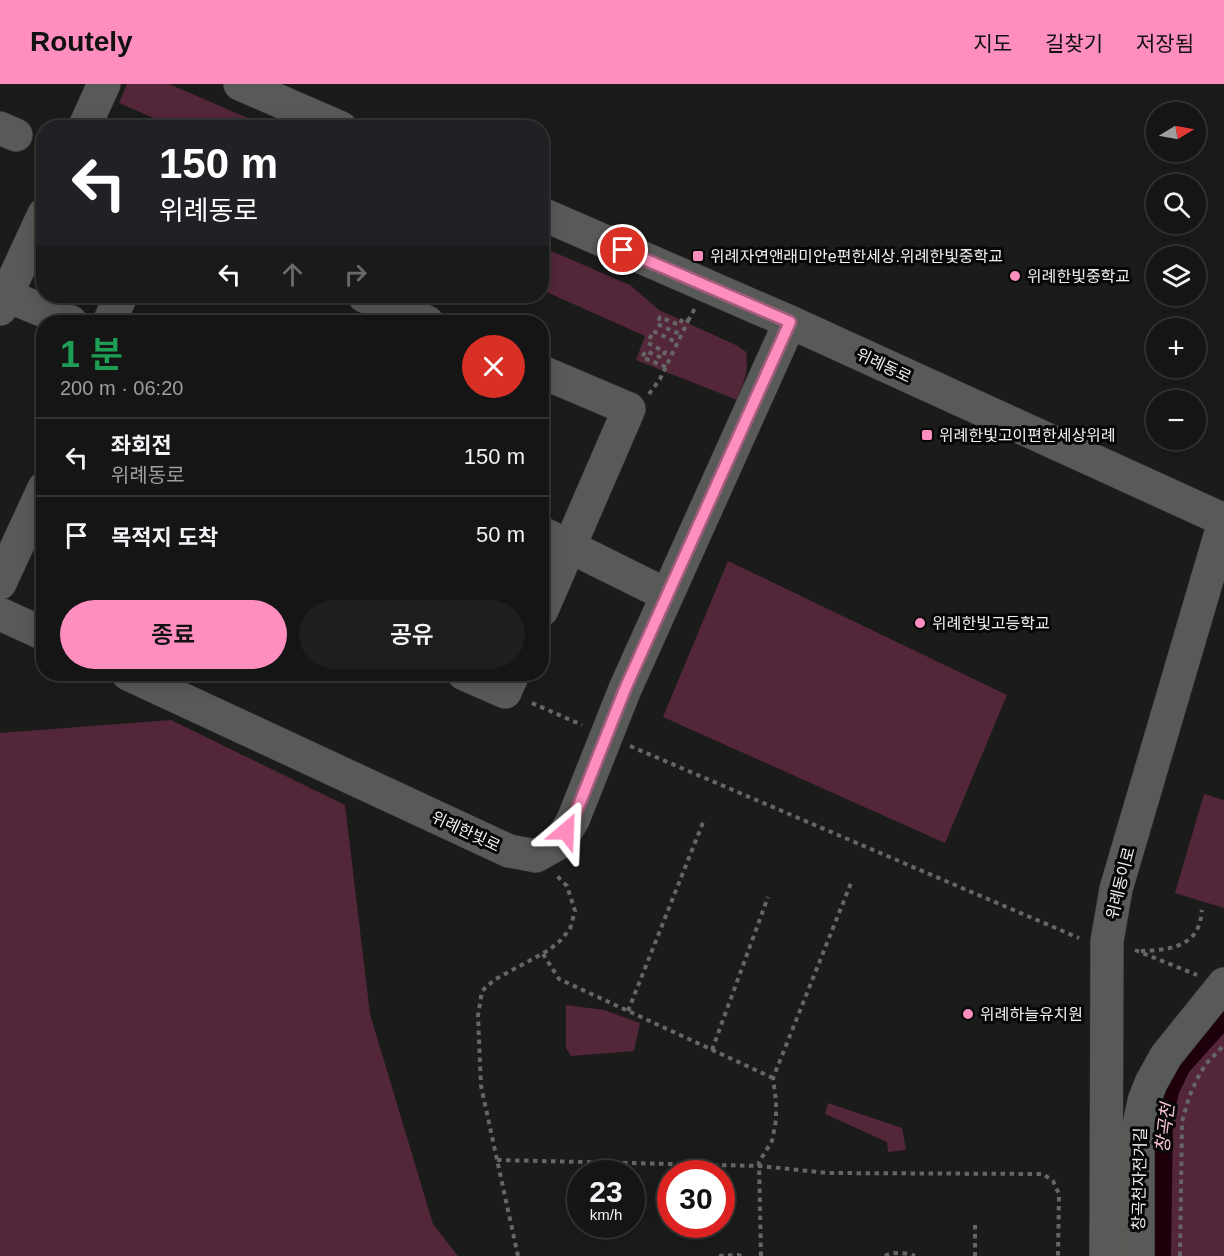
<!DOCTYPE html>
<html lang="ko">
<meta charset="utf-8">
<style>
body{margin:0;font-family:Helvetica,"Noto Sans KR",sans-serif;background:#1d1e1d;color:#f1f3f6;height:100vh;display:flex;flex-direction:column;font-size:22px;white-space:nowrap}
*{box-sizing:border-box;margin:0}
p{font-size:20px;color:#9d9fa0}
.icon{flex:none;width:33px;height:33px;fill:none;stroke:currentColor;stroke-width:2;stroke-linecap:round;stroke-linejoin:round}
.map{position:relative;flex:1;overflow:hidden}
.drawer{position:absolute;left:36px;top:231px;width:513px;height:366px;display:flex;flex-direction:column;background:#141514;border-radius:24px;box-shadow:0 3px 15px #0003,0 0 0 2px #333434}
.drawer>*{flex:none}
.banner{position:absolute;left:36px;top:36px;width:513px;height:183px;border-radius:24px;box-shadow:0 3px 15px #0003,0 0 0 2px #333434;background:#202124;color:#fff;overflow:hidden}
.needle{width:39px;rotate:80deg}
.fabs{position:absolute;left:1146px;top:18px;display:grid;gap:12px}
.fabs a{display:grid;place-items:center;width:60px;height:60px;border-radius:50%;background:#141514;box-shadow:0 3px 15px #0003,0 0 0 2px #333434;font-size:30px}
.speed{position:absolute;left:567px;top:1076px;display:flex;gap:12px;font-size:30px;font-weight:700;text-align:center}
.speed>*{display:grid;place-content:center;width:78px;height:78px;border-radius:50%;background:#141514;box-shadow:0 3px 15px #0003,0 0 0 2px #333434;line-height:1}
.speed small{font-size:15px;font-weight:400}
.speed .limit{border:9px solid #d22;background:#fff;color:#111}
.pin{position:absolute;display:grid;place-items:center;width:51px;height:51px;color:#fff;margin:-26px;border:3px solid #fff;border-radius:50%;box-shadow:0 2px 6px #0007}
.me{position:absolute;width:66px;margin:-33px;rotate:26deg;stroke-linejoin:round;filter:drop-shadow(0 0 4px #0008)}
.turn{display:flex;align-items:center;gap:21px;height:126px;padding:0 24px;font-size:27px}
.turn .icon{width:78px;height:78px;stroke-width:2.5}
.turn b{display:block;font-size:42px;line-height:51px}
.lanes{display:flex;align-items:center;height:57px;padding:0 24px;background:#0003;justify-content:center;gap:30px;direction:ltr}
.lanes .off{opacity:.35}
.round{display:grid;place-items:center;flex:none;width:63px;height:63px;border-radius:32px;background:#1d1e1d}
.summary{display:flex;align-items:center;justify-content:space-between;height:102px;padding:0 24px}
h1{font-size:36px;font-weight:600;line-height:45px;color:#1e9e55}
.cta{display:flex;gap:12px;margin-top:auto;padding:12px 24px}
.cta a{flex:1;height:69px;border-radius:36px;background:#fd8ebe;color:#111;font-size:24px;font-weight:600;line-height:69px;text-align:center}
.cta a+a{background:#1d1e1d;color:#f1f3f6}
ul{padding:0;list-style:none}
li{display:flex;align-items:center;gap:18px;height:78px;padding:0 24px;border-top:2px solid #333434}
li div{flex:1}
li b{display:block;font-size:22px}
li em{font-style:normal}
header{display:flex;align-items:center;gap:36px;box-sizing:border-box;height:84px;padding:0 30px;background:#fd8ebe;color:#111}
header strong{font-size:28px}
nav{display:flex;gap:33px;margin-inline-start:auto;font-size:21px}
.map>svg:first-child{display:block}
.green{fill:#53263a}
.water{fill:#1d000b}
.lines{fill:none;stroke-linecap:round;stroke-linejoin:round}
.minor-casing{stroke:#353534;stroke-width:34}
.path{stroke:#666765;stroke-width:4;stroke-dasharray:4.5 4.5;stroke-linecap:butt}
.minor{stroke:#585a57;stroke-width:33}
.route-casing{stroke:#a45c7c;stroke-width:15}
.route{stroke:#fd8ebe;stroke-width:10}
.poi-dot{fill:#fd8ebe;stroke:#060706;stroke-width:2}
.labels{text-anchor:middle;stroke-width:6;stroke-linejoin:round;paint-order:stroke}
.poi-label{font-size:16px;fill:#efefee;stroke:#060706;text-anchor:start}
.street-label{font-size:16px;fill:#efefee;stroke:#060706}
.water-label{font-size:18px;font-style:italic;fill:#f8c5d8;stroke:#060706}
</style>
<header>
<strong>Routely</strong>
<nav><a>지도</a><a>길찾기</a><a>저장됨</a></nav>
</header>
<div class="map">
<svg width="1224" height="1172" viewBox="0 0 1224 1172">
<rect width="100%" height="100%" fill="#1b1c1a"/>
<!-- green -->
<g class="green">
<polygon points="127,0 169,0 269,43 174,43 119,19"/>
<path d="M542 163 630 201 659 226 738 262 746 268C749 288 744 298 737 316L636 276 645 252 542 206Z"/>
<polygon points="728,477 1007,611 945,759 663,633"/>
<polygon points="171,636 345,721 370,930 433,1140 458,1172 0,1172 0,649"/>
<polygon points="1204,710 1224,716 1224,824 1175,809"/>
<polygon points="1224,888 1224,1172 1132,1172 1133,1035"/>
<polygon points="566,921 604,926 640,939 634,967 571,972 566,964"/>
<polygon points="828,1019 902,1044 906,1066 888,1068 887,1058 825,1030"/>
</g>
<!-- water -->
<polygon class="water" points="1224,915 1224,949 1189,988 1179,1009 1173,1035 1171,1172 1152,1172 1154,1042 1164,997"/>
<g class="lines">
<defs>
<g id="minor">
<polyline points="240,0 341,44"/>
<polyline points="0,44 16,51"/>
<polyline points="84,44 104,0"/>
<polyline points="542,130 790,238 1224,436"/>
<polyline points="0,209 71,238"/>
<polyline points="364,212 427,238"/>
<polyline points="0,225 44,130"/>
<polyline points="109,238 121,212"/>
<polyline points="542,288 629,325 542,526"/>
<polyline points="542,449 667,511"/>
<polyline points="0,499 44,404"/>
<polyline points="0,530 44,550"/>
<polyline points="128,590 509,767 536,772 559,759 573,736 625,605 790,238"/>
<polyline points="464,590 505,608 513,590"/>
<polyline points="1106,1172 1107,857 1116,805 1224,438"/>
<polyline points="1138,1172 1138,1046 1144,1017 1151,999 1166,972 1224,900"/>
</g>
</defs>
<!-- minor casing -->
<use href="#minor" class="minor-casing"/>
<!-- path -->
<g class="path">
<polyline points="688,237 695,224"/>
<polyline points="666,283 642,273 646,267 662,274 665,268 648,259 653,247 678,259"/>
<polyline points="649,310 660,295 688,237 683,234 679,241 660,233 657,240 682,251"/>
<polyline points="532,619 582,641"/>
<polyline points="630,662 1079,854"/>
<polyline points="1135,866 1197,891"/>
<path d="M1141 867C1162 866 1191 865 1199 841 1201 836 1201 831 1202 826"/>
<polyline points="543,870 559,895 773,994"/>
<polyline points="628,927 704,736"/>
<polyline points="712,966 768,813"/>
<polyline points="497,1076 760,1082 828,1089 1043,1090 1053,1097 1059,1110 1058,1172"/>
<polyline points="975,1141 975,1172"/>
<polyline points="518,1172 481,1002 478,932 482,907 494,896 549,866 561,856 570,845 575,827 567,802 557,792"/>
<polyline points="719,1172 738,1171 742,1172"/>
<polyline points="761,1172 759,1078 772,1057 776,1036 776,1017 773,994 851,799"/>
<path d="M885 1172C893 1167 907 1169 915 1172"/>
<polyline points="1180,1172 1182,1038 1189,1013 1197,995 1205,981 1224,961"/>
</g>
<!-- minor -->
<use href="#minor" class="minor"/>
</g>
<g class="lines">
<defs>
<polyline id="route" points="566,747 573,736 625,605 790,238 623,166"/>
</defs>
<!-- route casing -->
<use href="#route" class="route-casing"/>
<!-- route -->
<use href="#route" class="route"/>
</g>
<!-- markers -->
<g class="poi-dot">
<rect x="692" y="166" width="12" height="12" rx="3"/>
<circle cx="1015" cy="192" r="6"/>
<rect x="921" y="345" width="12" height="12" rx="3"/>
<circle cx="920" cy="539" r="6"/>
<circle cx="968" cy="930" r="6"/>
</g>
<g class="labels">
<!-- poi labels -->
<g class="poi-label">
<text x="710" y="178">위례자연앤래미안e편한세상.위례한빛중학교</text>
<text x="1027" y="198">위례한빛중학교</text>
<text x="939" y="357">위례한빛고이편한세상위례</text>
<text x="932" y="545">위례한빛고등학교</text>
<text x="980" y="936">위례하늘유치원</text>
</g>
<!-- street labels -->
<g class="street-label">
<text transform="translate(884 281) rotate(25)" y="6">위례동로</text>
<text transform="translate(466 747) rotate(25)" y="6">위례한빛로</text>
<text transform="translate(1120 799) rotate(-76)" y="6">위례동이로</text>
<text transform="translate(1139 1095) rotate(-89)" y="6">창곡천자전거길</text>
</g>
<!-- water labels -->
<g class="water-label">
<text transform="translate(1165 1044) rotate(-83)" y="6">창곡천</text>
</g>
</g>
</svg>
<div class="fabs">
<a><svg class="needle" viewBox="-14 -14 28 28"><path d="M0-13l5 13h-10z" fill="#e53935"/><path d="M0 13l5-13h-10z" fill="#9d9fa0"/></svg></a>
<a><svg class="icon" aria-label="search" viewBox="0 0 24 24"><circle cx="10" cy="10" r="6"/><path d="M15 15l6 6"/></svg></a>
<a><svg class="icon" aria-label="layers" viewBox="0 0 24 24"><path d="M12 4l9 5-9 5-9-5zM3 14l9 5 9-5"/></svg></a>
<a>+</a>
<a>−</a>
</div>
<div class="speed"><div>23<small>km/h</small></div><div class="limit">30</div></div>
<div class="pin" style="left:623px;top:166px;background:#d93025"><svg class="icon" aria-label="arrive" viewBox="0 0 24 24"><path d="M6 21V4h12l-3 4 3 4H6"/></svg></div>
<svg class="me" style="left:566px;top:747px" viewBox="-20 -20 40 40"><path d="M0-17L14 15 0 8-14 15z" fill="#fd8ebe" stroke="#fff" stroke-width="4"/></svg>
<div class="banner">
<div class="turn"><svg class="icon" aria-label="left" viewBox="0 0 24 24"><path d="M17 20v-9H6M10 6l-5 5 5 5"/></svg><div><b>150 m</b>위례동로</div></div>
<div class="lanes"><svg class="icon" aria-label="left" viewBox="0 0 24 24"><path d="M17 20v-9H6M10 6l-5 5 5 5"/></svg><svg class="icon off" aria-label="ahead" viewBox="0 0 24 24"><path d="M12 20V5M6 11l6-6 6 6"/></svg><svg class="icon off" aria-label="right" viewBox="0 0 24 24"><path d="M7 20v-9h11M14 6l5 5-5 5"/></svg></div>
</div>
<section class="drawer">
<div class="summary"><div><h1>1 분</h1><p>200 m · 06:20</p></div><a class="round" style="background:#d93025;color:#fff"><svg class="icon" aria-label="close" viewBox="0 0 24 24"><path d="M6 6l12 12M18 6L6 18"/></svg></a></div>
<ul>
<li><svg class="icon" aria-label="left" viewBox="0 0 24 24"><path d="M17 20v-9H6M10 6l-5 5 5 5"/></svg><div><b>좌회전</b><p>위례동로</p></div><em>150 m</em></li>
<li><svg class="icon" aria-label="arrive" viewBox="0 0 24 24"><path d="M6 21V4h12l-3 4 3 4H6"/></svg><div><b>목적지 도착</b></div><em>50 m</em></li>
</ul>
<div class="cta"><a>종료</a><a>공유</a></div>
</section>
</div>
